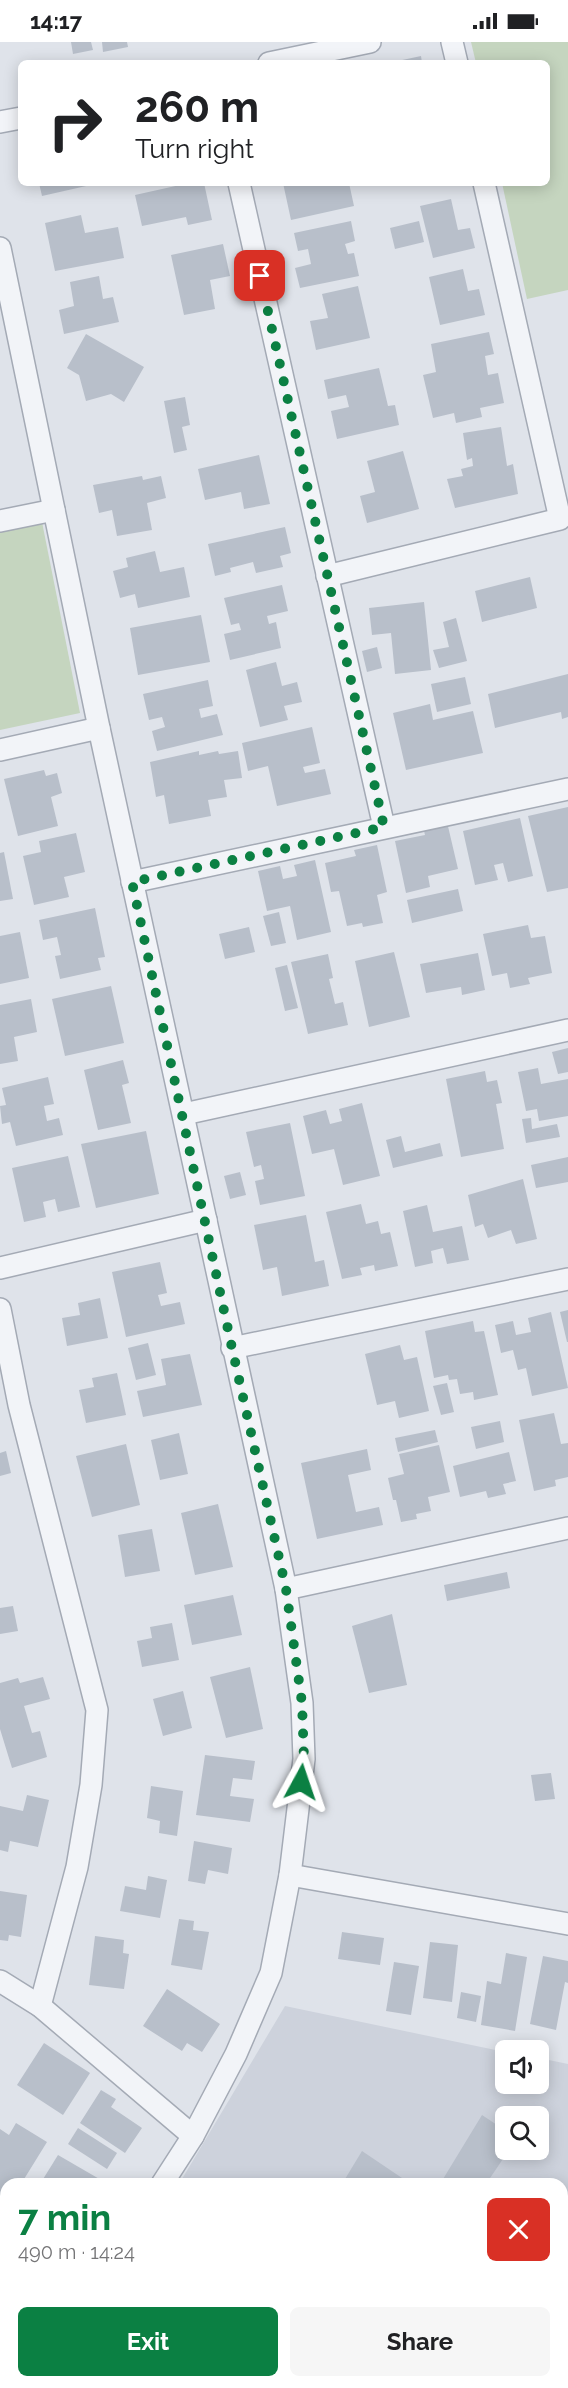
<!DOCTYPE html>
<meta charset="utf-8">
<style>
body{margin:0;font-family:Raleway,sans-serif;background:#f6f6f6;color:#202124;height:100vh;display:flex;flex-direction:column;font-size:22px;white-space:nowrap}
*{box-sizing:border-box;margin:0}
p{font-size:20px;color:#757577}
.icon{flex:none;width:33px;height:33px;fill:none;stroke:currentColor;stroke-width:2;stroke-linecap:round;stroke-linejoin:round}
.map{position:relative;flex:1;overflow:hidden}
.details{position:absolute;left:0px;top:2136px;width:568px;height:210px;display:flex;flex-direction:column;background:#fff;border-radius:18px 18px 0 0;box-shadow:0 3px 15px #0003}
.details>*{flex:none}
.hud{position:absolute;left:18px;top:18px;width:532px;height:126px;border-radius:9px;box-shadow:0 3px 15px #0003;background:#fff;color:#202124;overflow:hidden}
.fabs{position:absolute;left:495px;top:1998px;display:grid;gap:12px}
.fabs a{display:grid;place-items:center;width:54px;height:54px;border-radius:9px;background:#fff;box-shadow:0 3px 15px #0003;font-size:30px}
.pin{position:absolute;display:grid;place-items:center;width:51px;height:51px;color:#fff;margin:-26px;border-radius:12px;box-shadow:0 3px 9px #0006}
.me{position:absolute;width:66px;margin:-33px;rotate:5deg;stroke-linejoin:round;filter:drop-shadow(0 0 4px #0008)}
.turn{display:flex;align-items:center;gap:21px;height:126px;padding:0 18px;font-size:27px}
.turn .icon{width:78px;height:78px;stroke-width:2.5}
.turn b{display:block;font-size:42px;line-height:51px}
.round{display:grid;place-items:center;flex:none;width:63px;height:63px;border-radius:9px;background:#f6f6f6}
.head{display:flex;align-items:center;justify-content:space-between;height:102px;padding:0 18px}
h1{font-size:36px;font-weight:700;line-height:45px;color:#0b8043}
.cta{display:flex;gap:12px;margin-top:auto;padding:12px 18px}
.cta a{flex:1;height:69px;border-radius:9px;background:#0b8043;color:#fff;font-size:24px;font-weight:700;line-height:69px;text-align:center}
.cta a+a{background:#f6f6f6;color:#202124}
.status{display:flex;justify-content:space-between;align-items:center;height:42px;padding:0 30px;background:#fff;direction:ltr}
.status svg{height:16px;fill:currentColor}
.map>svg:first-child{display:block}
.built{fill:#cdd2dc;fill-rule:evenodd}
.green{fill:#c5d5bf}
.building{fill:#b8bfca}
.lines{fill:none;stroke-linecap:round;stroke-linejoin:round}
.street-casing{stroke:#a4aab5;stroke-width:24}
.street{stroke:#f2f4f8;stroke-width:21}
.route{stroke:#0b8043;stroke-width:10;stroke-dasharray:0 18}
</style>
<div class="status"><b>14:17</b><svg viewBox="0 0 49 12"><path d="M0 12V9h3v3zM5 12V6h3v6zM10 12V3h3v9zM15 12V0h3v12zM26 1h20v11H26zM47 4h2v5h-2z"/></svg></div>
<div class="map">
<svg width="568" height="2346" viewBox="0 0 568 2346">
<rect width="100%" height="100%" fill="#dfe3ea"/>
<!-- built -->
<path class="built" d="M285 1964 505 2010 506 2042H538L539 2016 568 2022V2346H199L190 2340H562V2142H179ZM506 2074H538V2108H506Z"/>
<!-- green -->
<g class="green">
<polygon points="471,0 568,0 568,248 527,257 502,141 548,141 548,21 476,21"/>
<polygon points="42,480 80,671 0,688 0,489"/>
<polygon points="568,2199 568,2339 562,2336 562,2211"/>
</g>
<!-- building -->
<g class="building">
<polygon points="71,0 91,0 93,8 73,12"/>
<polygon points="102,0 127,0 128,5 103,10"/>
<polygon points="421,14 422,21 393,21 393,20"/>
<polygon points="39,141 95,141 95,142 42,154"/>
<polygon points="189,141 204,141 212,178 188,183 186,175 142,184 135,153"/>
<polygon points="283,141 332,141 332,144 349,141 354,164 291,178"/>
<polygon points="451,157 458,188 470,186 475,206 433,216 420,164"/>
<polygon points="81,173 85,191 118,185 124,216 55,229 45,181"/>
<polygon points="351,179 355,199 345,202 348,212 354,211 359,234 300,246 295,226 311,222 308,207 298,209 294,191"/>
<polygon points="419,179 424,200 395,207 390,186"/>
<polygon points="223,202 230,234 210,238 215,267 184,273 171,213"/>
<polygon points="463,227 468,249 479,247 485,273 440,283 429,235"/>
<polygon points="99,234 103,257 113,255 119,280 64,292 59,268 74,264 70,240"/>
<polygon points="358,244 370,296 316,308 310,279 328,276 322,252"/>
<polygon points="489,290 494,312 485,314 488,333 498,331 504,361 480,366 482,375 456,381 454,371 433,376 423,333 436,330 431,302"/>
<polygon points="86,292 144,325 124,360 111,352 86,359 79,333 67,326"/>
<polygon points="379,326 388,364 395,363 399,383 337,397 331,369 349,365 346,353 328,357 324,338"/>
<polygon points="185,355 190,383 182,385 187,408 174,411 164,359"/>
<polygon points="501,385 507,424 513,422 518,452 455,466 447,437 463,434 461,427 473,424 472,416 467,418 463,391"/>
<polygon points="403,409 419,467 367,481 360,454 375,450 367,419"/>
<polygon points="259,413 270,462 244,467 241,450 205,458 198,427"/>
<polygon points="142,434 143,438 161,434 166,456 147,461 152,488 117,494 112,468 99,471 93,443"/>
<polygon points="285,485 291,511 280,514 283,525 256,531 253,520 230,526 231,530 215,534 208,502"/>
<polygon points="155,509 160,530 184,525 190,555 138,566 135,552 120,556 113,529 128,525 126,516"/>
<polygon points="530,535 537,566 482,580 475,549"/>
<polygon points="282,543 288,569 267,574 269,582 276,580 281,606 230,618 224,592 241,588 239,581 231,583 224,556"/>
<polygon points="424,560 431,628 395,632 391,591 372,593 369,566"/>
<polygon points="201,573 210,620 138,633 130,586"/>
<polygon points="456,576 467,619 439,626 433,608 449,605 443,580"/>
<polygon points="377,605 382,626 367,630 362,609"/>
<polygon points="276,620 282,644 297,640 302,660 284,664 288,678 260,685 246,628"/>
<polygon points="568,632 568,675 562,677 561,670 495,686 488,652"/>
<polygon points="465,635 471,662 437,670 431,642"/>
<polygon points="208,638 213,664 199,667 201,676 217,672 223,693 157,709 152,689 165,685 162,675 149,678 143,652"/>
<polygon points="430,662 433,678 473,669 483,711 406,728 393,671"/>
<polygon points="312,685 320,721 303,725 305,731 325,727 331,752 277,764 268,724 248,729 242,701"/>
<polygon points="199,709 199,713 218,709 219,712 238,709 242,736 224,738 227,755 208,758 211,774 169,782 164,753 156,755 150,720"/>
<polygon points="44,728 46,734 57,731 62,751 51,755 58,784 18,794 4,737"/>
<polygon points="568,765 568,846 547,850 528,774"/>
<polygon points="520,776 533,834 508,840 503,821 494,823 498,838 475,843 463,789"/>
<polygon points="447,780 458,827 428,834 430,845 406,851 395,799 425,793 423,785"/>
<polygon points="76,791 85,830 64,835 69,855 34,863 23,814 41,810 39,799"/>
<polygon points="377,803 387,850 377,853 383,881 363,885 362,881 347,884 339,849 331,850 325,821 356,814 354,808"/>
<polygon points="4,810 13,857 0,859 0,811"/>
<polygon points="315,818 331,890 297,898 290,864 267,869 258,829 280,824 283,837 297,834 294,823"/>
<polygon points="458,847 463,869 412,881 407,858"/>
<polygon points="95,866 105,915 98,916 101,928 60,937 55,914 61,913 57,895 43,898 39,878"/>
<polygon points="279,870 286,901 271,904 263,874"/>
<polygon points="528,883 531,896 545,894 552,931 528,936 530,942 510,946 507,931 492,934 483,892"/>
<polygon points="249,885 255,910 225,917 219,892"/>
<polygon points="20,890 29,936 0,942 0,894"/>
<polygon points="394,910 410,975 369,985 355,919"/>
<polygon points="478,911 485,948 462,953 461,945 426,951 420,922"/>
<polygon points="328,912 333,936 329,937 335,962 343,960 348,983 308,992 291,920"/>
<polygon points="287,923 298,966 285,969 275,926"/>
<polygon points="111,944 124,1001 65,1014 52,957"/>
<polygon points="31,957 37,990 14,995 18,1019 0,1022 0,963"/>
<polygon points="568,1006 568,1030 558,1032 552,1010"/>
<polygon points="123,1018 129,1041 122,1043 131,1081 98,1088 84,1028"/>
<polygon points="538,1026 541,1042 568,1037 568,1074 539,1079 537,1067 526,1069 518,1030"/>
<polygon points="485,1029 487,1040 497,1038 502,1061 496,1062 504,1107 461,1115 446,1037"/>
<polygon points="48,1035 54,1062 44,1064 47,1079 59,1076 63,1093 16,1104 10,1080 2,1082 0,1064 6,1063 2,1046"/>
<polygon points="362,1061 380,1134 343,1143 334,1107 312,1112 303,1074 326,1068 330,1082 342,1079 339,1067"/>
<polygon points="531,1076 532,1087 557,1082 560,1095 526,1101 522,1077"/>
<polygon points="290,1081 305,1154 260,1163 255,1139 264,1137 261,1123 254,1125 246,1090"/>
<polygon points="146,1089 159,1152 96,1166 81,1102"/>
<polygon points="401,1094 405,1110 440,1101 443,1114 393,1126 386,1098"/>
<polygon points="68,1114 80,1165 58,1170 55,1157 43,1160 46,1175 24,1180 12,1126"/>
<polygon points="568,1115 568,1140 536,1146 531,1123"/>
<polygon points="240,1130 246,1153 230,1157 224,1134"/>
<polygon points="523,1137 537,1197 516,1202 511,1188 488,1196 483,1182 475,1185 468,1153"/>
<polygon points="361,1162 366,1182 378,1179 381,1192 390,1190 398,1224 375,1229 374,1223 360,1226 362,1233 342,1237 326,1170"/>
<polygon points="427,1163 433,1190 462,1184 469,1218 447,1222 443,1206 431,1209 433,1221 415,1225 403,1169"/>
<polygon points="306,1173 315,1220 324,1218 329,1244 282,1254 277,1225 263,1228 254,1183"/>
<polygon points="160,1220 167,1251 158,1253 161,1264 180,1260 185,1282 126,1295 112,1230"/>
<polygon points="100,1256 108,1296 67,1304 62,1276 80,1273 78,1261"/>
<polygon points="568,1268 568,1300 567,1300 560,1270"/>
<polygon points="551,1270 568,1346 532,1354 526,1326 518,1328 513,1308 501,1311 495,1283 513,1279 516,1293 531,1290 528,1276"/>
<polygon points="473,1279 475,1290 484,1289 498,1353 474,1358 473,1350 460,1352 457,1337 449,1338 448,1333 434,1336 425,1289"/>
<polygon points="148,1301 156,1333 136,1338 128,1306"/>
<polygon points="400,1303 404,1318 417,1315 429,1369 399,1376 395,1359 377,1363 365,1312"/>
<polygon points="190,1312 202,1363 143,1375 137,1349 166,1343 161,1317"/>
<polygon points="117,1331 126,1373 86,1381 79,1348 94,1345 92,1336"/>
<polygon points="447,1341 454,1370 441,1373 433,1344"/>
<polygon points="554,1371 561,1402 568,1401 568,1435 555,1438 556,1444 534,1449 519,1378"/>
<polygon points="500,1379 504,1400 476,1407 471,1385"/>
<polygon points="435,1388 438,1400 398,1410 395,1396"/>
<polygon points="179,1391 188,1432 160,1438 151,1398"/>
<polygon points="126,1402 140,1463 92,1475 76,1414"/>
<polygon points="439,1403 450,1450 428,1455 431,1469 416,1472 417,1477 401,1480 396,1458 393,1458 388,1436 404,1432 399,1412"/>
<polygon points="367,1407 371,1428 348,1433 356,1470 379,1465 383,1483 317,1497 301,1421"/>
<polygon points="6,1409 11,1431 0,1434 0,1411"/>
<polygon points="509,1410 516,1439 503,1442 506,1452 488,1456 486,1449 460,1455 453,1424"/>
<polygon points="218,1462 233,1525 195,1533 181,1471"/>
<polygon points="152,1487 160,1529 125,1535 118,1493"/>
<polygon points="507,1530 510,1546 447,1559 444,1543"/>
<polygon points="233,1553 242,1593 192,1603 184,1563"/>
<polygon points="13,1564 18,1589 0,1592 0,1566"/>
<polygon points="392,1572 407,1643 369,1651 352,1584"/>
<polygon points="172,1581 179,1618 142,1625 137,1599 152,1596 150,1585"/>
<polygon points="250,1625 263,1687 226,1696 210,1635"/>
<polygon points="43,1635 50,1657 24,1664 32,1691 40,1689 47,1715 12,1726 0,1687 0,1641 18,1636 20,1641"/>
<polygon points="183,1649 192,1686 163,1694 153,1657"/>
<polygon points="205,1713 255,1719 252,1738 233,1736 230,1754 254,1757 250,1780 196,1773"/>
<polygon points="551,1731 555,1757 535,1759 531,1733"/>
<polygon points="151,1744 183,1749 177,1794 159,1791 160,1779 147,1776"/>
<polygon points="27,1753 49,1758 38,1805 10,1799 8,1810 0,1808 0,1764 23,1769"/>
<polygon points="194,1799 232,1806 228,1832 208,1828 205,1842 188,1839"/>
<polygon points="148,1834 167,1838 160,1876 120,1869 125,1844 146,1848"/>
<polygon points="0,1849 27,1853 21,1895 9,1893 8,1899 0,1898"/>
<polygon points="179,1877 194,1879 193,1888 209,1890 202,1928 171,1923"/>
<polygon points="342,1890 384,1896 380,1923 338,1917"/>
<polygon points="95,1894 124,1898 123,1911 129,1912 124,1947 89,1943"/>
<polygon points="430,1900 458,1903 452,1960 423,1956"/>
<polygon points="506,1911 527,1915 515,1989 481,1983 487,1939 501,1942"/>
<polygon points="543,1914 568,1919 568,1941 565,1940 556,1988 530,1982"/>
<polygon points="394,1920 419,1924 411,1973 386,1969"/>
<polygon points="167,1947 220,1982 202,2010 187,2001 182,2009 143,1984"/>
<polygon points="461,1950 481,1954 476,1980 457,1976"/>
<polygon points="44,2001 90,2031 63,2073 17,2043"/>
<polygon points="101,2048 116,2057 111,2065 142,2086 125,2111 80,2081"/>
<polygon points="482,2073 506,2089 506,2108 509,2108 486,2142 440,2142"/>
<polygon points="16,2081 47,2100 21,2142 6,2142 6,2167 0,2177 0,2087 9,2093"/>
<polygon points="78,2086 117,2111 107,2127 68,2102"/>
<polygon points="362,2109 402,2136 399,2142 342,2142"/>
<polygon points="58,2113 108,2142 40,2142"/>
<polygon points="3,2196 6,2198 6,2228 0,2225 0,2201"/>
<polygon points="0,2232 6,2235 6,2282 0,2279"/>
<polygon points="318,2340 363,2340 359,2346 314,2346"/>
</g>
<g class="lines">
<defs>
<g id="street">
<polyline points="452,0 457,21"/>
<polyline points="269,21 370,0"/>
<polyline points="0,80 21,76"/>
<polyline points="239,141 384,785"/>
<polyline points="0,206 99,686 286,1547 302,1661 304,1717 290,1833 271,1931 236,2012 193,2094 162,2142"/>
<polyline points="0,479 54,468"/>
<polyline points="327,534 560,477 484,141"/>
<polyline points="0,708 99,686"/>
<polyline points="132,840 568,747"/>
<polyline points="184,1072 568,988"/>
<polyline points="0,1226 206,1178"/>
<polyline points="0,1267 19,1363 97,1668 91,1743 77,1825 40,1964"/>
<polyline points="232,1306 568,1237"/>
<polyline points="286,1547 568,1486"/>
<polyline points="290,1833 568,1882"/>
<polyline points="0,1939 40,1964 193,2094"/>
<polyline points="168,2340 177,2346"/>
<polyline points="30,2346 34,2340"/>
</g>
</defs>
<!-- street casing -->
<use href="#street" class="street-casing"/>
<!-- street -->
<use href="#street" class="street"/>
</g>
<g class="lines">
<!-- route -->
<polyline class="route" points="260,234 384,785 132,840 232,1306 286,1547 302,1661 304,1717 301,1740"/>
</g>
</svg>
<div class="fabs">
<a><svg class="icon" aria-label="sound" viewBox="0 0 24 24"><path d="M4 9h4l5-4v14l-5-4H4zM17 9q2 3 0 6"/></svg></a>
<a><svg class="icon" aria-label="search" viewBox="0 0 24 24"><circle cx="10" cy="10" r="6"/><path d="M15 15l6 6"/></svg></a>
</div>
<div class="pin" style="left:260px;top:234px;background:#d93025"><svg class="icon" aria-label="arrive" viewBox="0 0 24 24"><path d="M6 21V4h12l-3 4 3 4H6"/></svg></div>
<svg class="me" style="left:301px;top:1740px" viewBox="-20 -20 40 40"><path d="M0-17L14 15 0 8-14 15z" fill="#0b8043" stroke="#fff" stroke-width="4"/></svg>
<div class="hud">
<div class="turn"><svg class="icon" aria-label="right" viewBox="0 0 24 24"><path d="M7 20v-9h11M14 6l5 5-5 5"/></svg><div><b>260 m</b>Turn right</div></div>
</div>
<section class="details">
<div class="head"><div><h1>7 min</h1><p>490 m · 14:24</p></div><a class="round" style="background:#d93025;color:#fff"><svg class="icon" aria-label="close" viewBox="0 0 24 24"><path d="M6 6l12 12M18 6L6 18"/></svg></a></div>
<div class="cta"><a>Exit</a><a>Share</a></div>
</section>
</div>
